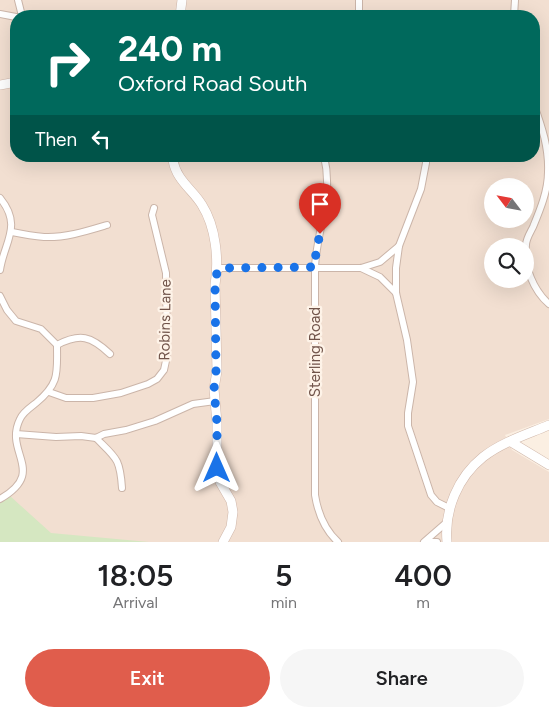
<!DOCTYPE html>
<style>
body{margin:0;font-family:Figtree,sans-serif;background:#f6f6f6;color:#202124;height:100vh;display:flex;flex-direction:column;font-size:19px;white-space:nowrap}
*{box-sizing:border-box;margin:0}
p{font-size:16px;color:#757577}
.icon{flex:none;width:28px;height:28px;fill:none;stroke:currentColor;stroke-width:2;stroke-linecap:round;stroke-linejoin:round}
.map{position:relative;height:542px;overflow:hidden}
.side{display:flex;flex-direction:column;background:#fff;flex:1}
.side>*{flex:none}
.top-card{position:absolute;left:10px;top:10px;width:530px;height:152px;border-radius:20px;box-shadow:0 5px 20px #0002;background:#00695c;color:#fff;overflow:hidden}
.needle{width:32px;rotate:302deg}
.fabs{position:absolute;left:484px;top:178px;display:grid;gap:10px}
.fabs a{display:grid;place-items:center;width:50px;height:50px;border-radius:50%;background:#fff;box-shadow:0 5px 20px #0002;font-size:25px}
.pin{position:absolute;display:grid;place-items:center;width:42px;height:42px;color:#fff;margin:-51px -21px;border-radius:50% 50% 50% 0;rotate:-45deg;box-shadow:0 0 5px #0007}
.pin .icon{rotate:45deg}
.me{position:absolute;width:55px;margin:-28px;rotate:0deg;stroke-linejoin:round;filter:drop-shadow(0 0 4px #0008)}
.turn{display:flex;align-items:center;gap:18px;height:105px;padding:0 25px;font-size:22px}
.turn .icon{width:65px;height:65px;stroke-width:2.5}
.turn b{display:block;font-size:35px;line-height:42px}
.then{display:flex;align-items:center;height:48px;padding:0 25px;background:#0003;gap:10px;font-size:19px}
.eta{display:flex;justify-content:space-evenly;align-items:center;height:85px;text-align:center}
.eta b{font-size:30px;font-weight:600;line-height:35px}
.primary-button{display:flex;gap:10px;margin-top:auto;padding:10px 25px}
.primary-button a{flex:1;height:58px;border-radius:30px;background:#e05d4c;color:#fff;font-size:20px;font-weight:600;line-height:58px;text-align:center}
.primary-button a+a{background:#f6f6f6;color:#202124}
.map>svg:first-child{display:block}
.residential{fill:#f2dfd1;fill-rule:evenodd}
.green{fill:#d5e7c1}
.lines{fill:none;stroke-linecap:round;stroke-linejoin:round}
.street-casing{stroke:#cbb5a9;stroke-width:8}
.secondary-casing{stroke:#d0b7aa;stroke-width:10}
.street{stroke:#fff;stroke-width:6}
.secondary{stroke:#fff;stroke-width:9}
.route{stroke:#1a73e8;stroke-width:9;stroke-dasharray:0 16.2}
.labels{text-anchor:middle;stroke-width:4.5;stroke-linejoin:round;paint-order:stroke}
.street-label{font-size:15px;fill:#71544a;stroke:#fef3e8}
</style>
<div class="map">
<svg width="549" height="542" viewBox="0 0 549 542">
<rect width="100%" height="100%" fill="#fbefe2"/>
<!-- residential -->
<path class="residential" d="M0 0H549V419L505 435 512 450 549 472V542H0ZM16 16H534V156H16ZM492 186H525V219H492ZM492 246H525V279H492Z"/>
<!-- green -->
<polygon class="green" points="10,496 51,533 149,542 0,542 0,502"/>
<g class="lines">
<defs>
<g id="street">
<polyline points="18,0 22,16"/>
<polyline points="359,0 359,16"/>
<polyline points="0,14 16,17"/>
<polyline points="514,16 515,0"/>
<path d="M534 105C542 127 549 148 548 172 548 191 540 210 533 227 530 233 526 239 526 245 523 266 534 291 549 304"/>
<path d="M324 156C334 197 317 228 315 267V495C318 514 324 529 338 542"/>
<polyline points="426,156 426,163 421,189 399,246 396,268 396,293 407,340 413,382 408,413 408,426 431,495 437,502 449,508"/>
<path d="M0 198C23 226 4 242 0 270"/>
<path d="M12 232C22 234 33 236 44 237 65 238 87 231 107 225"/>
<polyline points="361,268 380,277 396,293"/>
<polyline points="217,272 221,268 361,268 380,262 399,246"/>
<path d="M0 296 7 310 16 321 41 329 57 345C57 373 60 383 36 403 31 407 23 412 20 419 3 453 48 471 0 499"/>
<path d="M57 345C80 333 91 336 110 354"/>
<polyline points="49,392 66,398 93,398 121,393 148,384 157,379 164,370 167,356 166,273 152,215 154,208"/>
<polyline points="16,434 56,437 81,436 96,438 104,434 126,430 155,421 193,404 215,401"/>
<path d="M96 438C116 458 120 458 122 488"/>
<polyline points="424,542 447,522"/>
<polyline points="430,542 437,542"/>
</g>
<g id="secondary">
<polyline points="180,16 182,0"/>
<polyline points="0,85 16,82"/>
<path d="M176 156 173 160C176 180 193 190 202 205 216 227 219 260 215 285L217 371 214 389 217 423V468L220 482 231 501 233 512 231 527 223 542"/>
<polyline points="511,442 549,465"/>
<path d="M447 542C444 510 458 477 483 457 502 442 528 434 549 425"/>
</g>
</defs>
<!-- street casing -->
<use href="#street" class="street-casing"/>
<!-- secondary casing -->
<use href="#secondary" class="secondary-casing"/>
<!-- street -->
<use href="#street" class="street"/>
<!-- secondary -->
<use href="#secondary" class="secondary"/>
</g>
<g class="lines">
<!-- route -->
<polyline class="route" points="217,468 217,423 214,389 216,371 215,285 217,272 221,268 315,267 316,251 320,234"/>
</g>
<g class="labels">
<!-- street labels -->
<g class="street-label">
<text transform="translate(165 320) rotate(-89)" y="5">Robins Lane</text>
<text transform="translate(315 352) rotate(-90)" y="5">Sterling Road</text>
</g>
</g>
</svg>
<div class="fabs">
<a><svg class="needle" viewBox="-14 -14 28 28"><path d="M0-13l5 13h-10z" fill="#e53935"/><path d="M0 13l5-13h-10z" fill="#757577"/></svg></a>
<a><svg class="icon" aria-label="search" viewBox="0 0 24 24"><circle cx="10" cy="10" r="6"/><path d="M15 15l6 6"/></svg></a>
</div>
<div class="pin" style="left:320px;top:234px;background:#d93025"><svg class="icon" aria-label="arrive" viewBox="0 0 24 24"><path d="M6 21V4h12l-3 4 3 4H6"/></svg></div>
<svg class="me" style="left:217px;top:468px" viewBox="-20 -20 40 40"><path d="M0-17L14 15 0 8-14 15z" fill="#1a73e8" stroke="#fff" stroke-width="4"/></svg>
<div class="top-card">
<div class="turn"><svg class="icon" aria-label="right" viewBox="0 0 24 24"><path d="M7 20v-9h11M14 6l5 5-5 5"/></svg><div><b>240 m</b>Oxford Road South</div></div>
<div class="then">Then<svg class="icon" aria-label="left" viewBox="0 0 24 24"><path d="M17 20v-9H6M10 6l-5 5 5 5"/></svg></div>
</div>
</div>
<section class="side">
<div class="eta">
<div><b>18:05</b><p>Arrival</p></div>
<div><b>5</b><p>min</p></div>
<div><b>400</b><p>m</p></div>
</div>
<div class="primary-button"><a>Exit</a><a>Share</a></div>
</section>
